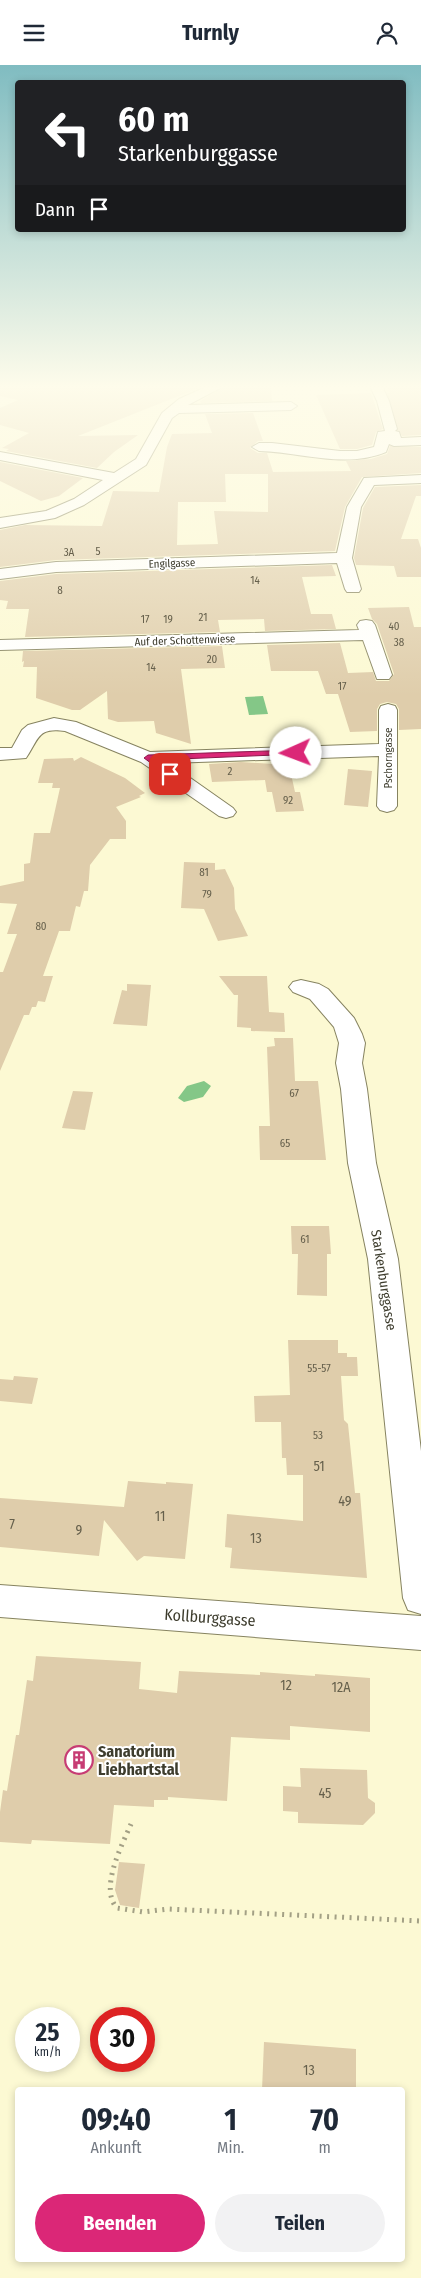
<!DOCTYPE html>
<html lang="de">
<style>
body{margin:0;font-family:"Fira Sans Condensed",sans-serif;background:#f2f2f3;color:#1f2937;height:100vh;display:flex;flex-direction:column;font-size:19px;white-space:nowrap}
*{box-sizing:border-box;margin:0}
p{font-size:16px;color:#747a83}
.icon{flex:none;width:28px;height:28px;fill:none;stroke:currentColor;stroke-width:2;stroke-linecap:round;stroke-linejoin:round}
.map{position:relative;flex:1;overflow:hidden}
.side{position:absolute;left:15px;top:2022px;width:390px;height:175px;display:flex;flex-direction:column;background:#fff;border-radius:5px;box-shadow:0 2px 8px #0003}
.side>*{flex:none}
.top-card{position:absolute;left:15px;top:15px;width:391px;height:152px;border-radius:5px;box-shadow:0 2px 8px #0003;background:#202124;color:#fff;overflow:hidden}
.speed{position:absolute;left:15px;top:1942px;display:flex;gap:10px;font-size:25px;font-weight:700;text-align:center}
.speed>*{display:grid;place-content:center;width:65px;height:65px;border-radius:50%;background:#fff;box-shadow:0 2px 8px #0003;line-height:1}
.speed small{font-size:12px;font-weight:400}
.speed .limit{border:8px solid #d22;background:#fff;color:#111}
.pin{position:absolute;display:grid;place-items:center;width:42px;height:42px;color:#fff;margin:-21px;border-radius:10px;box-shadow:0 2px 8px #0006}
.me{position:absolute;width:55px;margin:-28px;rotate:268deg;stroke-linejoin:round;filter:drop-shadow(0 0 4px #0008)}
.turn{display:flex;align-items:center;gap:18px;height:105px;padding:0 20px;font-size:22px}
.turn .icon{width:65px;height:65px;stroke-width:2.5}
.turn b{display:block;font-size:35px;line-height:42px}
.then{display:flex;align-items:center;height:48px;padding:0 20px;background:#0003;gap:10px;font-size:19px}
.eta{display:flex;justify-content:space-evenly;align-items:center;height:85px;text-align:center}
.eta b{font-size:30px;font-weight:700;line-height:35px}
.action{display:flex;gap:10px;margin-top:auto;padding:10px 20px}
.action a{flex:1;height:58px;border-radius:30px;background:#db2777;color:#fff;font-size:20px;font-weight:700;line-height:58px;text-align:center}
.action a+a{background:#f2f2f3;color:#1f2937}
header{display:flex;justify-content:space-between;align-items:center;height:65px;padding:0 20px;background:#fff;font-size:22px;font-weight:700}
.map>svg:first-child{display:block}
.water{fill:#84c787}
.building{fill:#dfcdab;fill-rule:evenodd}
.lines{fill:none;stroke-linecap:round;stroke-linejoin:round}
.minor-casing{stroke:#868360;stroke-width:2}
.path{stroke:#a3a085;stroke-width:5;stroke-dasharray:2 5.5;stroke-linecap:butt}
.minor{fill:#fff;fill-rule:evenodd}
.route{fill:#db2777;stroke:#8e194d}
.labels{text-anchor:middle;stroke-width:4;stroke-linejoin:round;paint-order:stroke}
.number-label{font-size:11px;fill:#66604c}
.far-street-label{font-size:11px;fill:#3d3c2d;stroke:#fff}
.street-label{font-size:14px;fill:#3d3c2d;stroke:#fff}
.near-number-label{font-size:14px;fill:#66604c}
.near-street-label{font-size:16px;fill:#3d3c2d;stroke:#fff}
.near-poi-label{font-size:16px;font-weight:bold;fill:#3d3c2d;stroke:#fff;text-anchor:start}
</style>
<header><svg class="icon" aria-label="menu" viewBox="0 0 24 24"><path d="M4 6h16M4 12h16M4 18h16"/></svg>Turnly<svg class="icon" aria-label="person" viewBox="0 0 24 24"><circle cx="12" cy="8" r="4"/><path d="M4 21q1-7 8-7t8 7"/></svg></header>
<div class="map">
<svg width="421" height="2213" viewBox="0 0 421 2213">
<rect width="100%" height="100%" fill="#fcf9d3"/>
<!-- water -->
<g class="water">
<polygon points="263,631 268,649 249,650 245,632"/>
<polygon points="204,1016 211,1021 203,1032 184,1037 178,1033 187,1021"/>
</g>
<!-- building -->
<g class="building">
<polygon points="0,321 204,321 78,371 138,370 114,387 97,403 6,386 9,384 2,383 29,368 0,360 0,343 18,335 0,331"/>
<polygon points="226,321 271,321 272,336 201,338 200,336"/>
<polygon points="386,321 421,321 421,370 402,371 398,365 387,328 390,328"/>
<polygon points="371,328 383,364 376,367 372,380 357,384 340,384 316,330"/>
<path d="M253 348 263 376H258L250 383 258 388H267L273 407 351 406 346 396 371 394 387 389 390 381 421 382V408L362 412 345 442 335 486 56 495 0 502V465L25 460 102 461 113 426 159 427 167 382 172 369 212 368 205 349ZM225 409H268V447L214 446 218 479 177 480 178 437H226Z"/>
<polygon points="0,397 83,413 59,431 41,436 0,416"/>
<polygon points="421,420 421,431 416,431 401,474 418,474 421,483 421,512 397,512 394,501 356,500 354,493 363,443 375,422"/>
<polygon points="332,500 336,511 302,512 311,549 332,549 336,564 265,566 264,554 218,555 220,567 25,572 29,544 6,544 8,536 0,535 0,516 56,509"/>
<polygon points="409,542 414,562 421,562 421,664 399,665 399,644 396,639 387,637 380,639 377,644 377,666 350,667 338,629 326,629 318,606 271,606 267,580 340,578 348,608 373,607 376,616 389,616 394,609 377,559 372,554 368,543"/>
<polygon points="222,581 225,603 181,604 191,679 156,668 154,656 118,657 108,654 107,626 80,645 72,645 36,633 37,602 23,602 24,596 22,597 23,586"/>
<polygon points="81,692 125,713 145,728 139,731 141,732 116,742 126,756 126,774 110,774 90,800 88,826 84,826 80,842 76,841 70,866 59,866 43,911 53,911 45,937 38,936 36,942 32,942 29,950 24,950 0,1006 0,907 3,907 17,869 7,869 17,839 0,838 0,821 24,816 24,799 30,798 34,768 50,768 60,723 52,723 53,718 38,718 44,694 73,693 74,696"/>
<polygon points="241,697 289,700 295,727 300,727 304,746 276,747 272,727 267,727 265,715 212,717 209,699"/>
<polygon points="348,704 372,706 368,742 344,740"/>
<polygon points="184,797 215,798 215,805 225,804 234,823 235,844 248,871 218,876 204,844 181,843"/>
<polygon points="219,911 267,911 269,947 284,948 285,967 251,966 251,963 237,962 238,930 234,930"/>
<polygon points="127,919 151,920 147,961 113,959 122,925 127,926"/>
<polygon points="274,973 293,973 295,1016 318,1016 326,1095 260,1095 259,1061 270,1061 267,982 275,981"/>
<polygon points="73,1026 93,1027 85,1065 62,1063"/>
<polygon points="291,1161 329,1161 331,1189 327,1189 327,1231 297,1230 298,1189 292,1189"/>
<polygon points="288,1275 338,1275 338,1288 347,1288 347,1292 357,1292 358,1311 341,1311 344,1355 348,1359 355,1428 360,1428 367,1513 230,1503 232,1483 225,1482 227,1449 303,1456 303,1410 287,1410 286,1393 282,1393 281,1357 255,1357 254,1331 290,1330"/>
<polygon points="14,1311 38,1313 32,1339 0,1336 0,1314 13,1315"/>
<polygon points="128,1416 166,1419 166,1417 193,1419 185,1494 144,1491 137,1496 104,1455 99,1491 0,1482 0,1433 124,1442"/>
<polygon points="36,1591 141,1597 139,1624 177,1628 179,1606 260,1610 260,1607 315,1611 315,1609 370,1613 370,1667 290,1661 290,1675 231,1672 227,1736 168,1732 168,1735 154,1735 154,1742 114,1740 110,1779 32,1775 31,1779 0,1777 0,1747 3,1725 7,1726 16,1670 19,1670 27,1615 33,1616"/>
<polygon points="300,1703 367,1705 368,1733 375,1738 375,1748 363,1760 298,1758 298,1747 283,1746 283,1721 301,1722"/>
<polygon points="119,1797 145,1799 139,1843 120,1840 115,1825"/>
<polygon points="264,1977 356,1984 356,2025 262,2025"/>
</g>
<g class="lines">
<defs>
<g id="minor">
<polygon points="208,321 224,321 188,340 291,337 297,341 291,345 179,348 172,353 146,400 84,440 55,453 0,463 0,453 46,446 74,434 103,415 0,395 0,387 114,408 136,394 162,348 179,334"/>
<path d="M370 321H382L389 336 397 364 395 366 399 367 401 373 421 372V380L394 381 389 379 386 387C346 404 300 387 259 386L252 382 259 378H272L340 386H357L374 382 378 367 385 366 377 336Z"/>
<polygon points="421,410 421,418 374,420 361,442 352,493 361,524 359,527 347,527 345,524 337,498 56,507 0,514 0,504 56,497 337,488 347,442 364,413"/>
<polygon points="366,555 372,556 375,560 392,610 389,614 377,614 363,575 0,585 0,575 359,565 357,560 360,556"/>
<path d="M388 639 395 641 397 645V741L394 745 387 747 380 745 377 741 379 691 169 698 233 743 236 747 233 751 226 753 219 751 141 697 65 666C37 662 39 674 26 693L0 695V683H12L22 665 28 660 54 653 76 657 150 687 379 679V645L381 641Z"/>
<polygon points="301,915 319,919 328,924 354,953 362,969 365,978 362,998 367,1024 376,1098 398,1194 421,1386 421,1549 408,1545 403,1533 368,1194 348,1098 341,1024 336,998 339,978 334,962 310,934 293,927 289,922 293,917"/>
<polygon points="0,1520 421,1551 421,1585 0,1552"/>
</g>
</defs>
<!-- minor casing -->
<use href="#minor" class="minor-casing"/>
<!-- path -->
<path class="path" d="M131 1759C122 1780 99 1824 117 1843L143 1847 168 1844 421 1856"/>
<!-- minor -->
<use href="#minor" class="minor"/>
</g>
<!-- sky -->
<linearGradient id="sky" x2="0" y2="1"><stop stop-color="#80bcc1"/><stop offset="0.51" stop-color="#fefceb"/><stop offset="1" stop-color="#fefceb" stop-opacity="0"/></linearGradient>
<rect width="421" height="631" fill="url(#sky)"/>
<!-- route -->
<polygon class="route" points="296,685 301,688 299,689 156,695 173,707 174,709 170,712 144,693 148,690"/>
<!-- icons -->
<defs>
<symbol id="building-ring" viewBox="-11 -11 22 22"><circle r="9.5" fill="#fff" stroke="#c73c74" stroke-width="1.5"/><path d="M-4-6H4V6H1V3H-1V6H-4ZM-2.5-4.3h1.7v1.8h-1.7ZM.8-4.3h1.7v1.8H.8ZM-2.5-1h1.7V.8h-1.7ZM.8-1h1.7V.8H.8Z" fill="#c73c74"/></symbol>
</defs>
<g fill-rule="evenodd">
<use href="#building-ring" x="63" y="1679" width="32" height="32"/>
</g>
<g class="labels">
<!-- number labels -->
<g class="number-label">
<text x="98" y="490">5</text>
<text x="69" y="491">3A</text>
<text x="255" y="519">14</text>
<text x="60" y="529">8</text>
<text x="203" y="556">21</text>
<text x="145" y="558">17</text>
<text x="168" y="558">19</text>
<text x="394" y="565">40</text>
<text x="399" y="581">38</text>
<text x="212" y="598">20</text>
<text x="151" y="606">14</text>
<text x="342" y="625">17</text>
<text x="230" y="710">2</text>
<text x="288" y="739">92</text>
<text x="204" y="811">81</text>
<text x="207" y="833">79</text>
<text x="41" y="865">80</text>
<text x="294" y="1032">67</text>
<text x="285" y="1082">65</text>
<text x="305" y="1178">61</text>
<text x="319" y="1307">55-57</text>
<text x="318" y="1374">53</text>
</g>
<!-- far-street labels -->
<g class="far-street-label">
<text transform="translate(172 498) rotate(-2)" y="4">Engilgasse</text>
<text transform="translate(185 575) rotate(-2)" y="4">Auf der Schottenwiese</text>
<text transform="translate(388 693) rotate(-90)" y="4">Pschorngasse</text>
</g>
<!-- street labels -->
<g class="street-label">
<text transform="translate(384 1215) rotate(81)" y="5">Starkenburggasse</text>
</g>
<!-- near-number labels -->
<g class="near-number-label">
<text x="319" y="1406">51</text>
<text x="345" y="1441">49</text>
<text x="160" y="1456">11</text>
<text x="12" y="1464">7</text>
<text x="79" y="1470">9</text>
<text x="256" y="1478">13</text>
<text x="286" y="1625">12</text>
<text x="341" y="1627">12A</text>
<text x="325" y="1733">45</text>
<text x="309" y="2010">13</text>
</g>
<!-- near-street labels -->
<g class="near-street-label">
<text transform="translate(210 1552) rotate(4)" y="6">Kollburggasse</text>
</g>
<!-- near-poi labels -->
<g class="near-poi-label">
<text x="98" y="1692">Sanatorium<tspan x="98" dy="18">Liebhartstal</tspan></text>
</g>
</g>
</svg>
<div class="speed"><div>25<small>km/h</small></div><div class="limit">30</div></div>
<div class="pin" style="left:170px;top:709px;background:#d93025"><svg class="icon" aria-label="arrive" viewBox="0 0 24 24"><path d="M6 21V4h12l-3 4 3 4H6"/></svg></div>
<svg class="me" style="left:296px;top:688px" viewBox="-20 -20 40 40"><circle r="19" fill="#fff"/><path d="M0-13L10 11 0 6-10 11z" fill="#db2777"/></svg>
<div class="top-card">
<div class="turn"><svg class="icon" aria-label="left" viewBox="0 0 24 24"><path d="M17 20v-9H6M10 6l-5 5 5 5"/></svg><div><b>60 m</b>Starkenburggasse</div></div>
<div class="then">Dann<svg class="icon" aria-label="arrive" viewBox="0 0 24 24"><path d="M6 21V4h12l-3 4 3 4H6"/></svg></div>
</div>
<section class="side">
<div class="eta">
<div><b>09:40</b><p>Ankunft</p></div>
<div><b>1</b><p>Min.</p></div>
<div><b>70</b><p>m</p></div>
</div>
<div class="action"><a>Beenden</a><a>Teilen</a></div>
</section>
</div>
